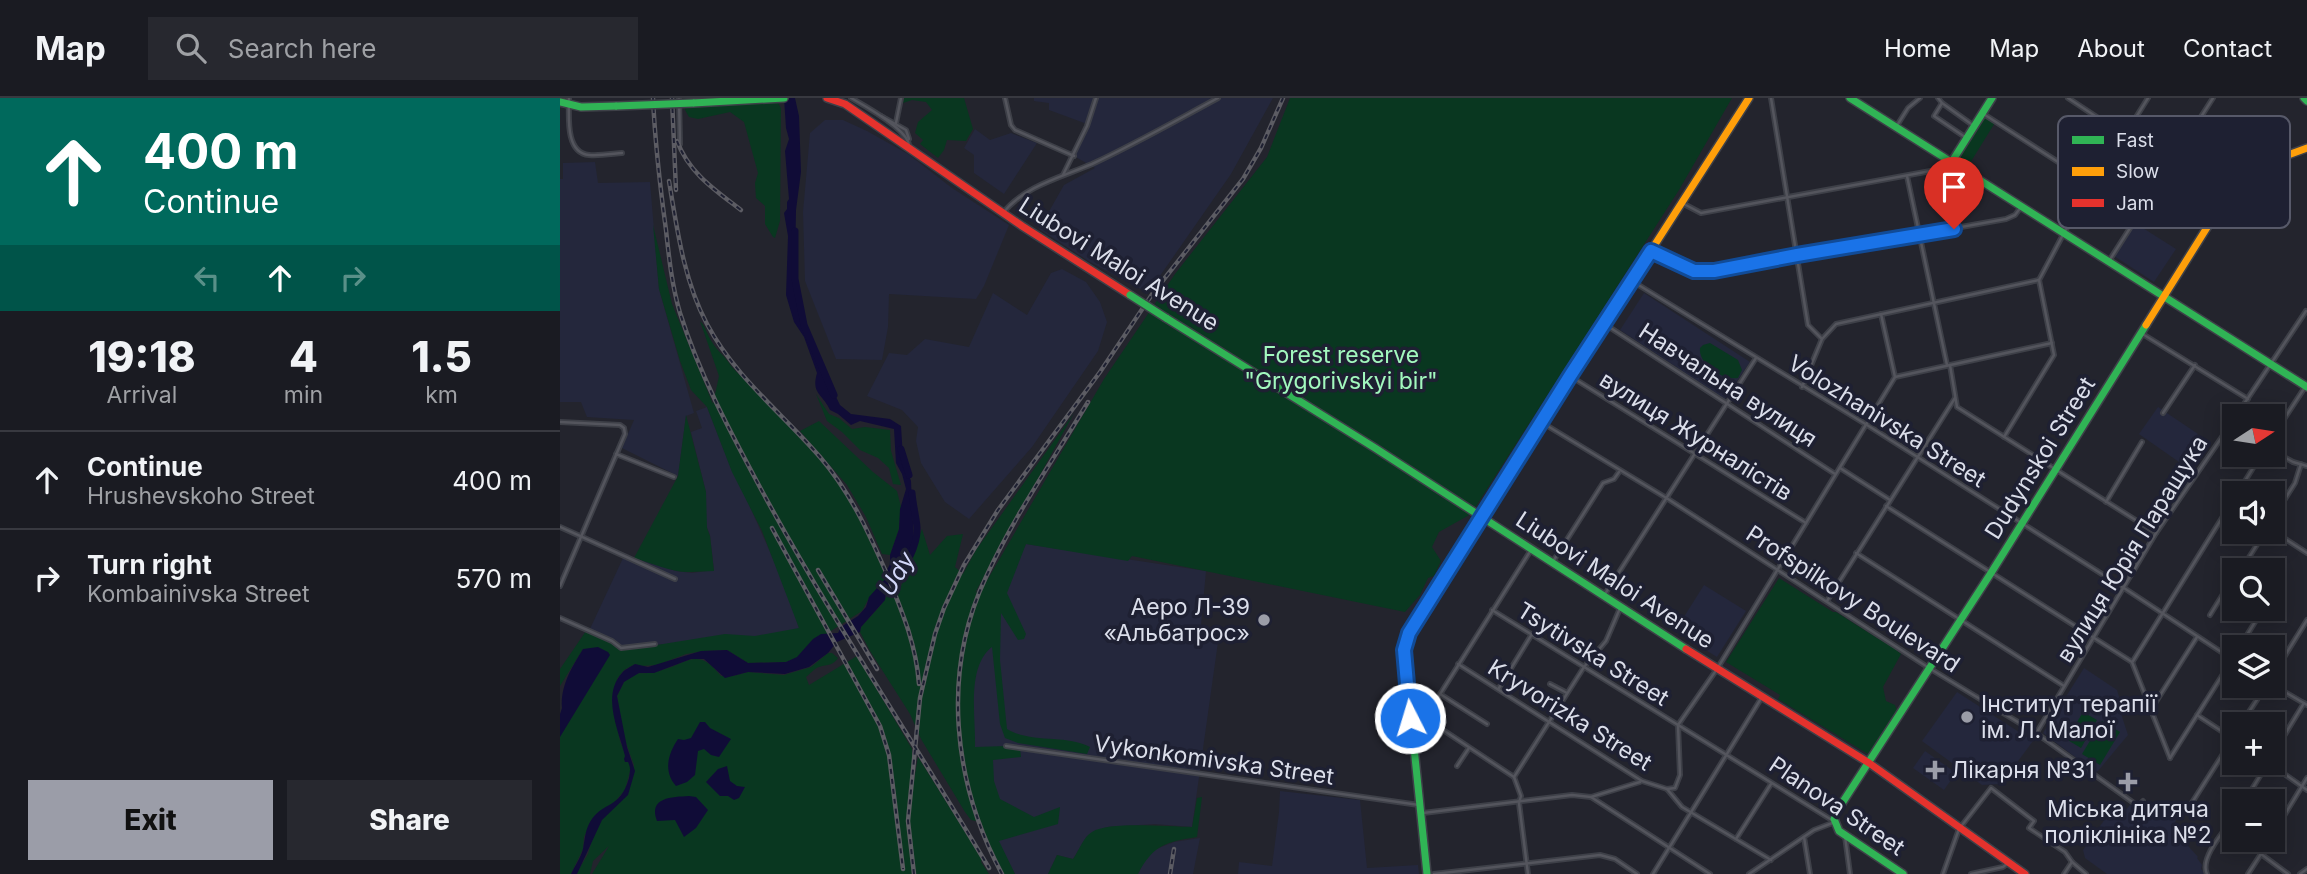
<!DOCTYPE html>
<meta charset="utf-8">
<style>
body{margin:0;font-family:Inter,sans-serif;background:#27282f;color:#f1f3f6;height:100vh;display:flex;flex-direction:column;font-size:26px;white-space:nowrap}
*{box-sizing:border-box;margin:0}
p{font-size:23px;color:#9fa1a5}
.icon{flex:none;width:38px;height:38px;fill:none;stroke:currentColor;stroke-width:2;stroke-linecap:round;stroke-linejoin:round}
.map{position:relative;flex:1;overflow:hidden}
.sheet{display:flex;flex-direction:column;background:#1a1b22;width:560px}
.sheet>*{flex:none}
.guide{background:#00695c;color:#fff;overflow:hidden}
.needle{width:46px;rotate:78deg}
.controls{position:absolute;left:1662px;top:306px;display:grid;gap:14px}
.controls a{display:grid;place-items:center;width:63px;height:63px;border-radius:0px;background:#1a1b22;box-shadow:0 4px 18px #0003,0 0 0 2px #383940;font-size:35px}
.pin{position:absolute;display:grid;place-items:center;width:60px;height:60px;color:#fff;margin:-72px -30px;border-radius:50% 50% 50% 0;rotate:-45deg;box-shadow:0 0 7px #0007}
.pin .icon{rotate:45deg}
.me{position:absolute;width:77px;margin:-38px;rotate:355deg;stroke-linejoin:round;filter:drop-shadow(0 0 5px #0008)}
.turn{display:flex;align-items:center;gap:24px;height:147px;padding:0 28px;font-size:32px}
.turn .icon{width:91px;height:91px;stroke-width:2.5}
.turn b{display:block;font-size:49px;line-height:60px}
.lanes{display:flex;align-items:center;height:66px;padding:0 28px;background:#0003;justify-content:center;gap:35px;direction:ltr}
.lanes .off{opacity:.35}
.eta{display:flex;justify-content:space-evenly;align-items:center;height:119px;text-align:center}
.eta b{font-size:42px;font-weight:800;line-height:49px}
.primary-button{display:flex;gap:14px;margin-top:auto;padding:14px 28px}
.primary-button a{flex:1;height:80px;border-radius:0px;background:#9b9da8;color:#111;font-size:28px;font-weight:800;line-height:80px;text-align:center}
.primary-button a+a{background:#27282f;color:#f1f3f6}
ul{padding:0;list-style:none}
li{display:flex;align-items:center;gap:21px;height:98px;padding:0 28px;border-top:2px solid #383940}
li div{flex:1}
li b{display:block;font-size:26px}
li em{font-style:normal}
header{display:flex;align-items:center;gap:42px;box-sizing:border-box;height:98px;padding:0 35px;background:#1a1b22;border-bottom:2px solid #383940}
header strong{font-size:33px}
nav{display:flex;gap:38px;margin-inline-start:auto;font-size:24px}
.search{width:490px;height:63px;background:#27282f;display:flex;align-items:center;gap:18px;box-sizing:border-box;padding:0 24px;border-radius:0px;color:#9fa1a5;font-size:26px}
main{display:flex;flex:1;min-height:0}
.map>svg:first-child{display:block}
.built{fill:#24273c}
.green{fill:#093720}
.water{fill:#100c37}
.lines{fill:none;stroke-linecap:round;stroke-linejoin:round}
.river{stroke:#100c37;stroke-width:7}
.street-casing{stroke:#3e4048;stroke-width:6}
.fast-casing{stroke:#3e4048;stroke-width:10}
.slow-casing{stroke:#3e4048;stroke-width:10}
.jam-casing{stroke:#3e4048;stroke-width:10}
.street{stroke:#54555d;stroke-width:2.5}
.fast{stroke:#30b455;stroke-width:7}
.slow{stroke:#ff9f0a;stroke-width:7}
.jam{stroke:#e5322d;stroke-width:7}
.rail-casing{stroke:#5c5c63;stroke-width:4.5}
.rail{stroke:#1e2032;stroke-width:2;stroke-dasharray:5;stroke-linecap:butt}
.fast-bridge-casing{stroke:#3e4048;stroke-width:10;stroke-linecap:butt}
.fast-bridge{stroke:#30b455;stroke-width:7}
.route-casing{stroke:#114b97;stroke-width:18}
.route{stroke:#1a73e8;stroke-width:12}
.poi-dot{fill:#9b9da8;stroke:#1e2032;stroke-width:2.5}
.labels{text-anchor:middle;stroke-width:7;stroke-linejoin:round;paint-order:stroke}
.street-label{font-size:23px;fill:#dbdeea;stroke:#1e2032}
.park-label{font-size:23px;fill:#a2f8be;stroke:#1e2032}
.poi-label{font-size:23px;fill:#dbdeea;stroke:#1e2032;text-anchor:start}
.water-label{font-size:24px;font-style:italic;fill:#d3d8f9;stroke:#1e2032}
.key{fill:#1e2032;stroke:#575969;stroke-width:2}
.key-label{font-size:19px;fill:#dbdeea}
</style>
<header>
<strong>Map</strong>
<div class="search"><svg class="icon" aria-label="search" viewBox="0 0 24 24"><circle cx="10" cy="10" r="6"/><path d="M15 15l6 6"/></svg>Search here</div>
<nav><a>Home</a><a>Map</a><a>About</a><a>Contact</a></nav>
</header>
<main>
<section class="sheet">
<div class="guide">
<div class="turn"><svg class="icon" aria-label="ahead" viewBox="0 0 24 24"><path d="M12 20V5M6 11l6-6 6 6"/></svg><div><b>400 m</b>Continue</div></div>
<div class="lanes"><svg class="icon off" aria-label="left" viewBox="0 0 24 24"><path d="M17 20v-9H6M10 6l-5 5 5 5"/></svg><svg class="icon" aria-label="ahead" viewBox="0 0 24 24"><path d="M12 20V5M6 11l6-6 6 6"/></svg><svg class="icon off" aria-label="right" viewBox="0 0 24 24"><path d="M7 20v-9h11M14 6l5 5-5 5"/></svg></div>
</div>
<div class="eta">
<div><b>19:18</b><p>Arrival</p></div>
<div><b>4</b><p>min</p></div>
<div><b>1.5</b><p>km</p></div>
</div>
<ul>
<li><svg class="icon" aria-label="ahead" viewBox="0 0 24 24"><path d="M12 20V5M6 11l6-6 6 6"/></svg><div><b>Continue</b><p>Hrushevskoho Street</p></div><em>400 m</em></li>
<li><svg class="icon" aria-label="right" viewBox="0 0 24 24"><path d="M7 20v-9h11M14 6l5 5-5 5"/></svg><div><b>Turn right</b><p>Kombainivska Street</p></div><em>570 m</em></li>
</ul>
<div class="primary-button"><a>Exit</a><a>Share</a></div>
</section>
<div class="map">
<svg width="1747" height="776" viewBox="0 0 1747 776">
<rect width="100%" height="100%" fill="#23242d"/>
<!-- built -->
<g class="built">
<polygon points="474,0 713,0 671,76 588,195 530,164 479,131 504,87 535,70 514,58 527,26 489,12 489,5 474,3"/>
<polygon points="265,22 283,22 307,33 348,56 392,90 449,127 424,188 416,201 329,196 328,229 322,262 276,261 245,183 243,114 250,35"/>
<polygon points="415,31 430,42 451,35 477,45 444,96 414,75 414,57 404,50"/>
<polygon points="35,64 38,85 90,84 99,191 134,315 126,318 118,378 62,350 74,322 27,319 21,304 0,304 0,81 3,81 3,65"/>
<polygon points="1575,125 1616,151 1594,184 1554,158"/>
<polygon points="502,171 526,184 540,204 547,224 538,253 472,349 409,421 385,404 361,365 356,343 358,329 342,312 307,298 329,255 347,257 365,241 409,249 433,195 467,217 491,175"/>
<polygon points="1084,195 1190,264 1165,301 1060,232"/>
<polygon points="147,309 172,373 174,373 230,499 239,531 202,538 61,550 55,543 29,533 64,458 66,457 116,473 132,475 154,472 150,437 135,399 146,394 131,334 142,330 136,313"/>
<polygon points="1598,309 1638,336 1619,364 1579,336"/>
<polygon points="466,446 646,473 640,538 658,544 632,729 595,726 547,729 527,738 513,761 497,757 488,776 455,776 426,724 407,657 408,559"/>
<polygon points="1144,487 1186,513 1157,559 1115,533"/>
<polygon points="1524,570 1557,592 1561,605 1558,606 1568,637 1538,673 1535,674 1483,635"/>
<polygon points="1397,594 1473,643 1441,686 1422,687 1362,643"/>
<polygon points="1365,653 1396,675 1384,692 1353,670"/>
<polygon points="720,693 800,702 807,770 858,767 859,776 678,776 679,764 712,768 719,714"/>
<polygon points="1555,707 1565,713 1570,707 1585,710 1593,716 1599,709 1616,722 1613,731 1638,759 1637,760 1642,767 1641,771 1646,776 1547,776 1525,760 1523,752"/>
<polygon points="640,740 633,776 578,776 586,760 596,751 614,744"/>
</g>
<!-- green -->
<g class="green">
<polygon points="344,0 404,0 413,31 406,43 387,42 384,52 378,60 360,46 363,42 355,35 358,24 372,12 366,4 352,2 343,5"/>
<path d="M730 0H1172L1119 92 911 416 879 434 872 449 881 463 874 478 868 480 860 497 845 514 572 458 568 463 466 446 447 495 466 536 464 541 458 542 441 515 440 562 447 631C472 646 505 636 530 649L527 656 458 645 445 640 440 626 432 549C406 569 416 620 415 649L446 648 460 650 461 659 433 662 434 683 440 701 474 719 500 709 498 726 439 743 455 776H444L429 746 421 724 411 722 405 714 361 641 350 616 310 553 300 534 301 529 321 507 331 492 336 502 362 431 370 457 387 438 403 436 395 469 403 476 416 452 514 315 415 495 425 486 544 281 615 176 707 59Z"/>
<polygon points="190,4 193,6 218,5 221,10 220,123 215,140 213,139 205,126 205,108 196,100 195,85 198,75 184,24 170,14 138,21 129,19 125,12 126,8"/>
<polygon points="1422,15 1436,23 1407,70 1394,61"/>
<path d="M93 127 112 206 153 306 159 278 140 223C146 229 147 237 152 244 157 253 166 259 171 268 206 305 243 340 274 379 297 409 314 445 326 480L309 500 302 513 246 549 237 560 226 564 188 565 167 552 144 553 126 556 97 567 80 568 75 566 64 572 57 581 56 623 60 643 71 670 65 692 53 706 33 720 24 739 23 751 11 776H0V638L49 555 23 551 0 588V571L26 533 55 547 72 551 165 536 195 538 239 530 202 433 172 374 147 309 131 292 120 263 99 191Z"/>
<path d="M1150 245 1178 262 1182 272 1178 280C1163 283 1138 266 1140 250L1143 247Z"/>
<polygon points="256,296 269,316 279,320 292,331 305,329 330,332 331,353 341,387 333,386 329,370 318,360 300,352 282,334 267,323"/>
<path d="M126 317 146 394 147 430 150 438 154 473C146 473 139 474 131 474 112 475 92 465 74 460L118 378Z"/>
<polygon points="259,323 313,374 337,393 341,409 339,431 330,457 322,456 306,419 287,387 240,333"/>
<polygon points="1219,480 1273,514 1276,514 1317,540 1328,545 1341,556 1323,589 1326,603 1335,607 1339,619 1313,659 1218,601 1220,597 1166,564"/>
<path d="M268 555H272L278 560C273 568 268 566 259 569 255 570 250 576 246 579L249 587 297 558 352 651V694L358 659 422 761 421 764 429 776H32L49 748 33 763 30 776H16L28 756 36 728 66 696 74 667 64 640 57 598 68 576C80 575 91 576 102 572 130 564 138 549 161 578H173L188 574 224 577 251 569Z"/>
<polygon points="1523,614 1537,622 1521,650 1501,638 1507,628 1513,631"/>
<polygon points="1542,623 1560,634 1540,667 1522,656"/>
<path d="M642 699 637 739C606 744 593 747 578 776H488L497 757 513 761C519 753 523 739 532 734 549 723 610 729 632 729L637 700Z"/>
</g>
<!-- water -->
<g class="water">
<path d="M224 0H235L239 18 241 74 236 112 235 168 242 219 248 242 280 307 291 316 330 321 341 328 343 360 351 383 354 448 347 466 326 495 325 502 301 529 300 534 277 544 268 555 249 569 225 576 188 574 165 580 144 561H131L94 575H79L64 584 57 598 67 649 75 673 68 697 42 722 17 776H11C15 768 21 759 23 751 25 741 25 733 30 724 42 703 60 712 69 680 70 673 71 670 68 664H65L64 661 65 658C59 633 41 598 62 575 65 571 71 569 75 566L88 569 141 553 167 552 188 565 226 564 237 559 253 541 261 536 278 535 281 529 298 518 306 509 309 499 326 480 327 472 330 466V457L339 431 340 411 346 391 342 376 336 365 334 331 300 323 291 327 278 316 270 312C262 295 251 296 257 275L244 239 234 224 226 197 228 138 224 115 227 111V104L229 101 225 53 229 41 226 30Z"/>
<path d="M38 549 48 554 50 557 0 639V616L2 610C0 588 12 569 23 551Z"/>
<path d="M140 624H145L150 630 171 641 159 659 151 657 144 651 138 653 135 677 127 684 116 688C103 673 108 656 118 641L124 642 131 640Z"/>
<polygon points="167,668 170,683 177,688 185,689 179,700 174,702 168,698 160,698 146,684 158,671"/>
<path d="M129 698 136 699 148 712 136 730 124 739 115 722 97 723C88 699 112 699 129 698Z"/>
</g>
<g class="lines">
<!-- river -->
<g class="river">
<polyline points="235,133 235,181 244,227 274,297"/>
<polyline points="341,351 349,377"/>
<path d="M333 485C344 469 358 450 357 429 356 418 353 407 352 395"/>
</g>
<defs>
<g id="street">
<path d="M9 0C9 18 5 55 29 57 39 58 51 56 62 55"/>
<polyline points="119,0 120,46"/>
<path d="M291 0C305 8 349 32 349 48"/>
<polyline points="445,0 451,27 455,32 514,58"/>
<polyline points="1211,0 1248,227 1261,240"/>
<polyline points="1378,0 1382,5 1414,28"/>
<polyline points="1508,0 1576,45"/>
<polyline points="1382,5 1374,18 1405,39"/>
<polyline points="1422,15 1534,87"/>
<polyline points="321,18 346,32 349,41"/>
<polyline points="336,25 341,0"/>
<polyline points="1336,29 1348,10 1360,0"/>
<polyline points="1631,35 1688,69"/>
<polyline points="1588,53 1609,66"/>
<polyline points="503,77 527,28 536,0"/>
<polyline points="1347,78 1387,267"/>
<polyline points="1122,105 1141,115 1387,70 1391,66"/>
<path d="M443 115C464 88 502 79 532 66 575 46 617 22 658 0"/>
<polyline points="1091,153 1134,173 1154,173 1446,121 1455,117 1461,109"/>
<polyline points="1549,163 1653,0"/>
<polyline points="1072,183 1307,327 1564,490 1675,563"/>
<polyline points="1043,225 1275,376"/>
<polyline points="1581,235 1688,301"/>
<polyline points="1390,267 1397,309 1596,435"/>
<polyline points="1010,278 1246,425"/>
<polyline points="1335,279 1492,245"/>
<polyline points="1242,289 1262,241 1276,226 1479,182"/>
<polyline points="1603,315 1635,267"/>
<polyline points="1676,318 1746,213"/>
<polyline points="0,324 60,327 64,330 65,336 0,488"/>
<polyline points="981,324 1108,401 1369,570 1476,635 1578,708 1583,703"/>
<polyline points="1713,338 1747,286"/>
<polyline points="1444,339 1494,257 1479,182 1505,133 1588,0"/>
<polyline points="1713,353 1733,364 1747,368"/>
<polyline points="56,356 114,379"/>
<polyline points="1280,370 1330,402"/>
<polyline points="1677,396 1701,357"/>
<polyline points="1546,404 1582,344"/>
<polyline points="1326,408 1572,564 1610,660"/>
<polyline points="1713,420 1735,385 1741,366"/>
<polyline points="0,429 115,481"/>
<polyline points="1713,433 1747,455"/>
<polyline points="1296,455 1504,588"/>
<polyline points="992,465 1043,385 1054,381 1059,374"/>
<polyline points="1681,472 1705,434"/>
<polyline points="1045,496 1196,260"/>
<polyline points="1267,503 1395,300"/>
<polyline points="932,512 1275,724"/>
<polyline points="1650,517 1668,488 1675,482"/>
<polyline points="0,520 52,543 61,550 95,546"/>
<polyline points="1679,550 1703,511"/>
<polyline points="1573,563 1675,399"/>
<polyline points="898,566 1082,683 1107,691 1122,709 1211,762"/>
<polyline points="1713,577 1747,522"/>
<polyline points="990,586 1007,595"/>
<polyline points="1713,587 1747,607"/>
<polyline points="939,590 972,536"/>
<polyline points="880,596 927,626"/>
<polyline points="1592,610 1637,539"/>
<polyline points="1637,617 1675,642"/>
<polyline points="850,620 865,620 971,452"/>
<polyline points="865,620 954,679 961,698 959,705 968,776"/>
<polyline points="1681,626 1706,588"/>
<polyline points="1477,634 1596,435 1675,320"/>
<polyline points="446,648 859,707"/>
<polyline points="1713,656 1744,605"/>
<polyline points="1610,660 1675,557"/>
<polyline points="1709,665 1747,692"/>
<polyline points="897,668 909,650"/>
<polyline points="954,679 1024,569 1046,543 1061,508"/>
<polyline points="1107,691 1115,690 1120,677 1118,627 1157,571 1335,279 1321,216"/>
<polyline points="1031,699 1150,776"/>
<polyline points="1684,704 1708,665"/>
<polyline points="1626,714 1675,637"/>
<polyline points="863,715 1012,697 1031,699 1080,684"/>
<polyline points="1713,736 1747,680"/>
<polyline points="1285,738 1290,776"/>
<polyline points="1244,739 1250,776"/>
<polyline points="1176,741 1211,686"/>
<polyline points="1701,756 1728,776"/>
<polyline points="874,776 1040,757 1055,761 1077,776"/>
<polyline points="1093,776 1202,599"/>
<polyline points="1189,776 1254,732 1275,724"/>
<polyline points="1383,776 1399,731 1431,690 1474,723 1469,730 1505,754 1512,764 1526,776"/>
<polyline points="1411,776 1443,769 1448,765"/>
<polyline points="1504,776 1512,764"/>
<path d="M1647 776C1639 760 1665 732 1675 718"/>
<polyline points="1688,776 1710,742"/>
<polyline points="1740,776 1747,771"/>
</g>
<g id="fast">
<polyline points="1290,0 1747,289"/>
<polyline points="1744,0 1747,3"/>
<polyline points="0,4 21,9 57,8"/>
<polyline points="133,5 224,0"/>
<polyline points="1391,65 1432,0"/>
<polyline points="606,220 815,350 1126,551"/>
<polyline points="867,776 844,552 849,535 893,465"/>
<polyline points="1343,776 1279,733 1274,721 1277,713 1431,475 1586,227"/>
</g>
<g id="slow">
<polyline points="1058,204 1189,0"/>
<polyline points="1586,227 1678,80 1687,72 1747,50"/>
</g>
<g id="jam">
<polyline points="267,0 285,6 462,128 570,197"/>
<polyline points="893,465 1058,204"/>
<polyline points="1126,551 1309,665 1465,776"/>
</g>
</defs>
<!-- street casing -->
<use href="#street" class="street-casing"/>
<!-- fast casing -->
<use href="#fast" class="fast-casing"/>
<!-- slow casing -->
<use href="#slow" class="slow-casing"/>
<!-- jam casing -->
<use href="#jam" class="jam-casing"/>
<!-- street -->
<use href="#street" class="street"/>
<!-- fast -->
<use href="#fast" class="fast"/>
<!-- slow -->
<use href="#slow" class="slow"/>
<!-- jam -->
<use href="#jam" class="jam"/>
<defs>
<g id="rail">
<path d="M93 0C95 44 100 88 106 132 109 160 112 188 120 215 140 278 171 335 202 393 272 522 354 644 429 770"/>
<polyline points="112,0 116,92"/>
<path d="M117 43C129 75 155 92 181 112"/>
<path d="M109 83C117 131 124 183 147 226 175 279 222 315 260 359 290 394 308 433 326 474 341 511 356 545 359 586"/>
<polyline points="212,430 320,628 329,657 343,771"/>
<polyline points="258,472 317,571"/>
<polyline points="354,776 348,723 360,600 375,536 384,510 404,467 438,412 540,274 593,195 683,81 701,50 723,0"/>
<path d="M442 776C393 685 381 574 426 479 454 418 493 362 528 304"/>
<polyline points="610,776 614,751"/>
</g>
</defs>
<!-- rail casing -->
<use href="#rail" class="rail-casing"/>
<!-- rail -->
<use href="#rail" class="rail"/>
<defs>
<g id="fast-bridge">
<polyline points="57,8 133,5"/>
<polyline points="570,197 606,220"/>
</g>
</defs>
<!-- fast-bridge casing -->
<use href="#fast-bridge" class="fast-bridge-casing"/>
<!-- fast-bridge -->
<use href="#fast-bridge" class="fast-bridge"/>
</g>
<g class="lines">
<defs>
<polyline id="route" points="850,620 844,552 849,535 1010,278 1091,153 1134,173 1154,173 1237,157 1394,131"/>
</defs>
<!-- route casing -->
<use href="#route" class="route-casing"/>
<!-- route -->
<use href="#route" class="route"/>
</g>
<!-- markers -->
<g class="poi-dot">
<circle cx="704" cy="522" r="7"/>
<circle cx="1407" cy="619" r="7"/>
<path d="M1371.5 661.5h7v7h7v7h-7v7h-7v-7h-7v-7h7z"/>
<path d="M1564.5 673.5h7v7h7v7h-7v7h-7v-7h-7v-7h7z"/>
</g>
<g class="labels">
<!-- street labels -->
<g class="street-label">
<text transform="translate(559 166) rotate(32)" y="8">Liubovi Maloi Avenue</text>
<text transform="translate(1168 287) rotate(33)" y="8">Навчальна вулиця</text>
<text transform="translate(1327 323) rotate(32)" y="8">Volozhanivska Street</text>
<text transform="translate(1136 338) rotate(32)" y="8">вулиця Журналістів</text>
<text transform="translate(1480 360) rotate(-58)" y="8">Dudynskoi Street</text>
<text transform="translate(1572 451) rotate(-58)" y="8">вулиця Юрія Паращука</text>
<text transform="translate(1055 482) rotate(33)" y="8">Liubovi Maloi Avenue</text>
<text transform="translate(1293 501) rotate(33)" y="8">Profspilkovy Boulevard</text>
<text transform="translate(1033 556) rotate(32)" y="8">Tsytivska Street</text>
<text transform="translate(1010 617) rotate(32)" y="8">Kryvorizka Street</text>
<text transform="translate(654 662) rotate(8)" y="8">Vykonkomivska Street</text>
<text transform="translate(1277 708) rotate(34)" y="8">Planova Street</text>
</g>
<!-- park labels -->
<g class="park-label">
<text x="781" y="265">Forest reserve<tspan x="781" dy="26">"Grygorivskyi bir"</tspan></text>
</g>
<!-- poi labels -->
<g class="poi-label">
<text x="690" y="517" text-anchor="end">Аеро Л-39<tspan x="690" dy="26">«Альбатрос»</tspan></text>
<text x="1421" y="614">Інститут терапії<tspan x="1421" dy="26">ім. Л. Малої</tspan></text>
<text x="1391" y="680">Лікарня №31</text>
<text x="1568" y="719" text-anchor="middle">Міська дитяча<tspan x="1568" dy="26">поліклініка №2</tspan></text>
</g>
<!-- water labels -->
<g class="water-label">
<text transform="translate(337 476) rotate(-59)" y="8">Udy</text>
</g>
</g>
<!-- legend -->
<rect x="1498" y="18" width="232" height="112" rx="10" class="key"/>
<rect x="1512" y="38" width="32" height="8" fill="#30b455"/>
<rect x="1512" y="69" width="32" height="9" fill="#ff9f0a"/>
<rect x="1512" y="101" width="32" height="8" fill="#e5322d"/>
<g class="key-label">
<text x="1556" y="49">Fast</text>
<text x="1556" y="80">Slow</text>
<text x="1556" y="112">Jam</text>
</g>
</svg>
<div class="controls">
<a><svg class="needle" viewBox="-14 -14 28 28"><path d="M0-13l5 13h-10z" fill="#e53935"/><path d="M0 13l5-13h-10z" fill="#9fa1a5"/></svg></a>
<a><svg class="icon" aria-label="sound" viewBox="0 0 24 24"><path d="M4 9h4l5-4v14l-5-4H4zM17 9q2 3 0 6"/></svg></a>
<a><svg class="icon" aria-label="search" viewBox="0 0 24 24"><circle cx="10" cy="10" r="6"/><path d="M15 15l6 6"/></svg></a>
<a><svg class="icon" aria-label="layers" viewBox="0 0 24 24"><path d="M12 4l9 5-9 5-9-5zM3 14l9 5 9-5"/></svg></a>
<a>+</a>
<a>−</a>
</div>
<div class="pin" style="left:1394px;top:131px;background:#d93025"><svg class="icon" aria-label="arrive" viewBox="0 0 24 24"><path d="M6 21V4h12l-3 4 3 4H6"/></svg></div>
<svg class="me" style="left:850px;top:620px" viewBox="-20 -20 40 40"><circle r="17" fill="#1a73e8" stroke="#fff" stroke-width="3"/><path d="M0-11L8 9 0 5-8 9z" fill="#fff"/></svg>
</div>
</main>
